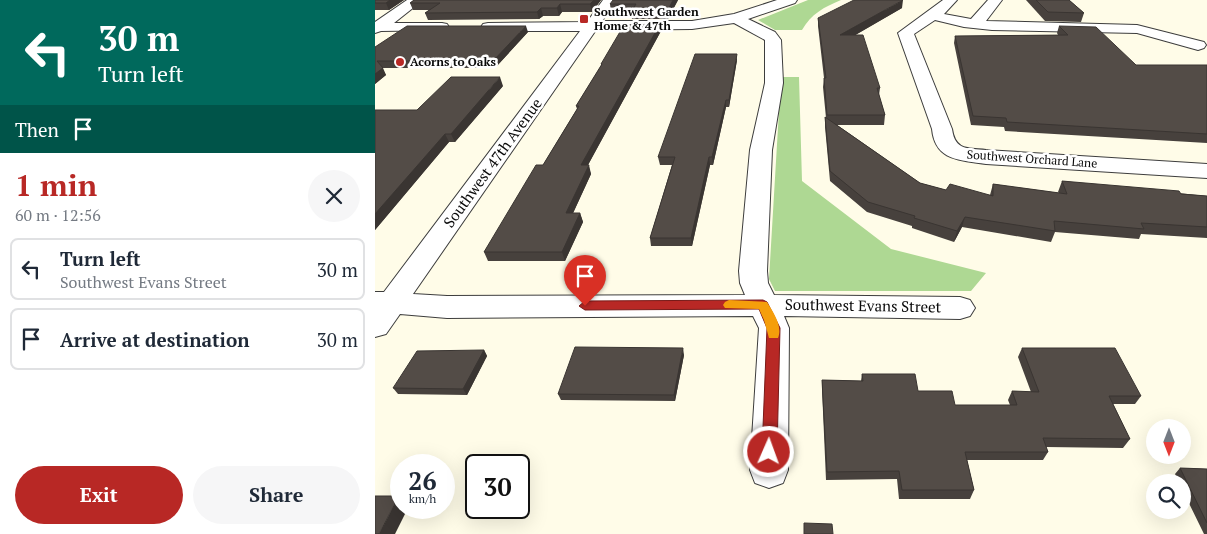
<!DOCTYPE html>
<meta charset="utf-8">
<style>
body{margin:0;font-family:"PT Serif",serif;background:#f6f6f7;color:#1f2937;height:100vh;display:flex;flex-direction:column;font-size:19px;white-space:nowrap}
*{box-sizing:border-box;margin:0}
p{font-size:16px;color:#747a83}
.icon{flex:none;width:28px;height:28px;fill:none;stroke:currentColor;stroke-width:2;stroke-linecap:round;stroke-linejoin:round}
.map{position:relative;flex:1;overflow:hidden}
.sheet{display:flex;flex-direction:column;background:#fff;width:375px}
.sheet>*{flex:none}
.top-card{background:#00695c;color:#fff;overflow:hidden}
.needle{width:32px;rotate:180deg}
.buttons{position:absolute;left:771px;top:419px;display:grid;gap:10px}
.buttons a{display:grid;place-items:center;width:45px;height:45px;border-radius:50%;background:#fff;box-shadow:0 5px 20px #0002;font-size:25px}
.speed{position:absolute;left:15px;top:454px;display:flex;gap:10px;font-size:25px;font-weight:700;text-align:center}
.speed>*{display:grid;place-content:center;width:65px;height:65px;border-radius:50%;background:#fff;box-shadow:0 5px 20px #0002;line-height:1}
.speed small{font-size:12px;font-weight:400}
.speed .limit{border:2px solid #111;border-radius:8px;background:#fff;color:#111}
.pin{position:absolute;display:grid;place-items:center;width:42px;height:42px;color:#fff;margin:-51px -21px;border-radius:50% 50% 50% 0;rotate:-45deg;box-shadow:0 0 5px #0007}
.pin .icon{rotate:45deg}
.me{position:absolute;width:55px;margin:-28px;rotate:2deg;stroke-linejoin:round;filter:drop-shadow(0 0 4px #0008)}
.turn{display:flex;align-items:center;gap:18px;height:105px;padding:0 15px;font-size:22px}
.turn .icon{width:65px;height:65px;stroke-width:2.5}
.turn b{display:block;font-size:35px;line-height:42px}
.then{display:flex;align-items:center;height:48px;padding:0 15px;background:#0003;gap:10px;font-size:19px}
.round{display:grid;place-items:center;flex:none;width:52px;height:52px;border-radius:26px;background:#f6f6f7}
.head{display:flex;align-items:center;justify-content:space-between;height:85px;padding:0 15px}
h1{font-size:30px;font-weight:700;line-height:38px;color:#b82825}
.cta{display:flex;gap:10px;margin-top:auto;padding:10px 15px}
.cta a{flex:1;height:58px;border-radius:30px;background:#b82825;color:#fff;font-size:20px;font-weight:700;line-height:58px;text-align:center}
.cta a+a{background:#f6f6f7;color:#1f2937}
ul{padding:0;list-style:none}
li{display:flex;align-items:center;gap:15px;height:62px;margin:0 10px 8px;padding:0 5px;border:2px solid #e0e1e3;border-radius:8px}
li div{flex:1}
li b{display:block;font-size:19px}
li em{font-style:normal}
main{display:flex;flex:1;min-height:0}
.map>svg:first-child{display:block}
.forest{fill:#aed893}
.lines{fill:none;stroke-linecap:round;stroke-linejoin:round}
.minor-casing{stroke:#3d3d3d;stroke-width:2}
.minor{fill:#fff;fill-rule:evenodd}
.wall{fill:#47413d}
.shaded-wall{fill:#3a3532}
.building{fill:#534c47;stroke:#3a3532}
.route{fill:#b82825;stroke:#781a18}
.slow{fill:#f59e0b}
.poi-dot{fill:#b82825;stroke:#fff;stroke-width:2}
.labels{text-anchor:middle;stroke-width:5;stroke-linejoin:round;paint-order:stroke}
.far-poi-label{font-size:12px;font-weight:bold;fill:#0a0a0a;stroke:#fff;text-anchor:start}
.far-street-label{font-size:12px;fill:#0a0a0a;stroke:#fff}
.street-label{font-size:15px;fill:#0a0a0a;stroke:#fff}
</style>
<main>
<section class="sheet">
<div class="top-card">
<div class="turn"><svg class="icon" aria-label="left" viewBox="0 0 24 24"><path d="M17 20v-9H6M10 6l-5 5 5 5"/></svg><div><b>30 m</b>Turn left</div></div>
<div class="then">Then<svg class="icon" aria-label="arrive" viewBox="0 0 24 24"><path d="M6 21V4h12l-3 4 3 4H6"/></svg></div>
</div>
<div class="head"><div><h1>1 min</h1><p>60 m · 12:56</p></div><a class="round"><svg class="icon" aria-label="close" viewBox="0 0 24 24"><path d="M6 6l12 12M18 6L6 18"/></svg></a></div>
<ul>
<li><svg class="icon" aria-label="left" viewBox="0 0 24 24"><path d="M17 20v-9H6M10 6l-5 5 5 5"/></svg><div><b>Turn left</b><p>Southwest Evans Street</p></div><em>30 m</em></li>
<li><svg class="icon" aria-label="arrive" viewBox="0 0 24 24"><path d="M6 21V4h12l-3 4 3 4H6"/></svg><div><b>Arrive at destination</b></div><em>30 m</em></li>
</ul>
<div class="cta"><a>Exit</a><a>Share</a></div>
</section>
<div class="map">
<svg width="832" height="534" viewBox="0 0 832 534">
<rect width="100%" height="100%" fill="#fffce8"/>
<!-- forest -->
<g class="forest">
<path d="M433 0H466C449 7 436 14 427 30H400L383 20Z"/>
<polygon points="406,77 424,77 427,181 516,249 611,273 596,291 400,291 394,279"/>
</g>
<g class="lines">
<defs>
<g id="minor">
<polygon points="32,0 48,0 19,23 67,23 72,24 74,27 72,30 6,31 0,33 0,22"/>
<path d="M228 0H242L227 21H317L359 14 402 0H422L420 3 373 19 400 32 406 40 408 83 397 150 392 271 393 283 399 295 585 297 595 300 600 308 595 316 585 319 409 316 414 328 413 470 408 483 394 488 380 483 375 470 384 328 378 316 72 318 25 314 11 334 0 337V292H9L205 31H113L108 30 106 27 108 24 113 23 212 22ZM359 23 390 40V83L375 150 364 271 365 283 370 295 72 296 38 294 221 30 317 29Z"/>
<path d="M568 0H582L569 14 596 19 613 0H627L611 21 762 25 829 42 831 45 829 48 823 50 762 33 617 30 589 27 560 20 539 34 577 129C580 151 593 148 611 150L832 164V178L611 164C585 160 560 161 557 129L523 33Z"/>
</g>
</defs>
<!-- minor casing -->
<use href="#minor" class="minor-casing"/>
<!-- minor -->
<use href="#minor" class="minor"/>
</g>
<!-- wall -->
<g class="wall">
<polygon points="0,0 29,0 14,10 0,10"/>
<polygon points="39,0 226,0 217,12 187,12 184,16 168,16 164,19 53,20 50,13 54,10 38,10 35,3"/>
<polygon points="303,0 293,19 257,19 256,12 236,12 235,4"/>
<polygon points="651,0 694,0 709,13 706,22 670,21"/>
<polygon points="527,8 480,35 505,88 504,95 510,115 509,125 462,125 545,183 571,190 615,195 618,184 684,193 683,192 687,181 832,196 832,238 766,234 764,239 680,232 676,242 587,227 579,242 537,228 537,226 492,212 455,181 450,127 450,117 451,118 448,87 449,78 443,26 443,18"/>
<polygon points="285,24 286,31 213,165 216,174 198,213 205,213 208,222 190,261 113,261 109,252 168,165 202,109 201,106 226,66 226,64"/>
<polygon points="684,26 761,65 832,65 832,143 630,131 629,127 596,125 579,43 580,36 683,35 682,33"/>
<polygon points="153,32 120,68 7,68 11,75 0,84 0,47"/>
<polygon points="362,60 354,107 351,107 338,165 335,165 317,246 276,246 275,238 297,165 285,165 283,157"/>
<polygon points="128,86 80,142 74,142 0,230 0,110 42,110"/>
<polygon points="647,348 766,396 760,404 738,404 755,439 748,448 671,447 673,452 668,460 592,460 599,490 595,499 524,499 522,479 451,480 447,389 447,380 486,381 487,374 543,391 580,405 635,405 633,400 637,391 656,392 643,357"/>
<polygon points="109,350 112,356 92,395 23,394 18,388"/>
<polygon points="309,355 300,401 186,400 183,394"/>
<polygon points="805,468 832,469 832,534 829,534 808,491 808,482 804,482 800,474"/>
</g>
<!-- shaded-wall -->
<g class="shaded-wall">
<polygon points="15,0 29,0 14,10 11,3"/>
<polygon points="219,0 226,0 217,12 215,4"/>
<polygon points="298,0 303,0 293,19 292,12"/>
<polygon points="528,0 527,8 465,44 465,35"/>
<polygon points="185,4 187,12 184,16 182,8"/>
<polygon points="166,8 168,16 164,19 162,12"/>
<polygon points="285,24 286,31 208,174 206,165"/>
<polygon points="151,26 153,32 120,68 118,61"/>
<polygon points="362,54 362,60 354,107 354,100"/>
<polygon points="8,68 11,75 0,84 0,74"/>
<polygon points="125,77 128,86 80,142 76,134"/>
<polygon points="351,100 351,107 338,165 337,157"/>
<polygon points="70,134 74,142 0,230 0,214"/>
<polygon points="334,157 335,165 317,246 316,238"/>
<polygon points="214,165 216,174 194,222 191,213"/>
<polygon points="205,213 208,222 190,261 187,252"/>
<polygon points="590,217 587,227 579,242 582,231"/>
<polygon points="308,348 309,355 300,401 299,395"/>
<polygon points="109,350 112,356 92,395 88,389"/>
<polygon points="24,496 26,498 26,508 33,508 20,534 4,534"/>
</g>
<!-- building -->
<g class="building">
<polygon points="0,0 15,0 11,3 0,3"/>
<polygon points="39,0 219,0 215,4 185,4 182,8 166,8 162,12 50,13 65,3 35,3"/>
<polygon points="238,0 298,0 292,12 256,12 261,4 235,4"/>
<polygon points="479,0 528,0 465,35 488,35 505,88 502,88 510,115 452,115 449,78 451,78 443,18"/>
<polygon points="661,0 694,0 709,13 673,12"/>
<polygon points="285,24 206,165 214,165 191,213 205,213 187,252 109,252 161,165 168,165 204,106 201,106 227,64 226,64 249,25"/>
<polygon points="32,26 151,26 118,61 2,61 8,68 0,74 0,47"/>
<polygon points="684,26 721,27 761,65 832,65 832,134 632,122 631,118 598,116 580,36 693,35"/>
<polygon points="320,54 362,54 354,100 351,100 337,157 334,157 316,238 275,238 300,157 283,157"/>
<polygon points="76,77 125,77 76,134 70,134 0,214 0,110 42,110"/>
<polygon points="450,117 545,183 571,190 575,184 618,196 618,184 692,194 687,181 804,191 806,194 832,196 832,227 766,223 769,229 679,221 680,231 590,217 582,231 539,218 540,216 493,202 455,171"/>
<polygon points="200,347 308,348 299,395 183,394"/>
<polygon points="647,348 740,348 766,396 734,396 755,439 668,438 673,452 590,452 599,490 527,490 524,471 452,472 447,380 488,381 487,374 540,374 543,391 577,391 580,405 642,405 637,391 664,392"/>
<polygon points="109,350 88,389 18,388 42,351"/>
<polygon points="805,468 832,469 832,523"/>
<polygon points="0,496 24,496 4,534 0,534"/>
<polygon points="429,523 457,524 458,534 429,534"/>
</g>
<!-- route -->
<polygon class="route" points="388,300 392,302 405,328 402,452 400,457 394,459 389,457 387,452 392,328 384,309 210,310 204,306 210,301"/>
<!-- slow -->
<path class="slow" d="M354 300 392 302C398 312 408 326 403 338H394L389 320 384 309 350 308 348 305 350 302Z"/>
<!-- markers -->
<g class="poi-dot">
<rect x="204" y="14" width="10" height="10" rx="2.5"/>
<circle cx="25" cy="62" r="5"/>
</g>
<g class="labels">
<!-- far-poi labels -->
<g class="far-poi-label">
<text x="219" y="16">Southwest Garden<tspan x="219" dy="14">Home &amp; 47th</tspan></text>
<text x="35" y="66">Acorns to Oaks</text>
</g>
<!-- far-street labels -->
<g class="far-street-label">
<text transform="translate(657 159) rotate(4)" y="4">Southwest Orchard Lane</text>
</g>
<!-- street labels -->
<g class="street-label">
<text transform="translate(118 163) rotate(-54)" y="5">Southwest 47th Avenue</text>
<text transform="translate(488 306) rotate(1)" y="5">Southwest Evans Street</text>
</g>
</g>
</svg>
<div class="buttons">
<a><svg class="needle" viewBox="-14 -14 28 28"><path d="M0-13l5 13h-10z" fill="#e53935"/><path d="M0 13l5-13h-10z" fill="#747a83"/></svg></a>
<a><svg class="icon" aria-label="search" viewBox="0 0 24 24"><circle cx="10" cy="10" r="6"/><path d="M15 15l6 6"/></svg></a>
</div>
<div class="speed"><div>26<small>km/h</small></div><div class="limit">30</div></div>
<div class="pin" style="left:210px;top:306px;background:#d93025"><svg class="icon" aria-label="arrive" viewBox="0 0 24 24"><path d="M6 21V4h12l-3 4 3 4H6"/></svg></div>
<svg class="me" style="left:394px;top:452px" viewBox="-20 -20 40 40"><circle r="17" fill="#b82825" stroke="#fff" stroke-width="3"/><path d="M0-11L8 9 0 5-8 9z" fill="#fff"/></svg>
</div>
</main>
